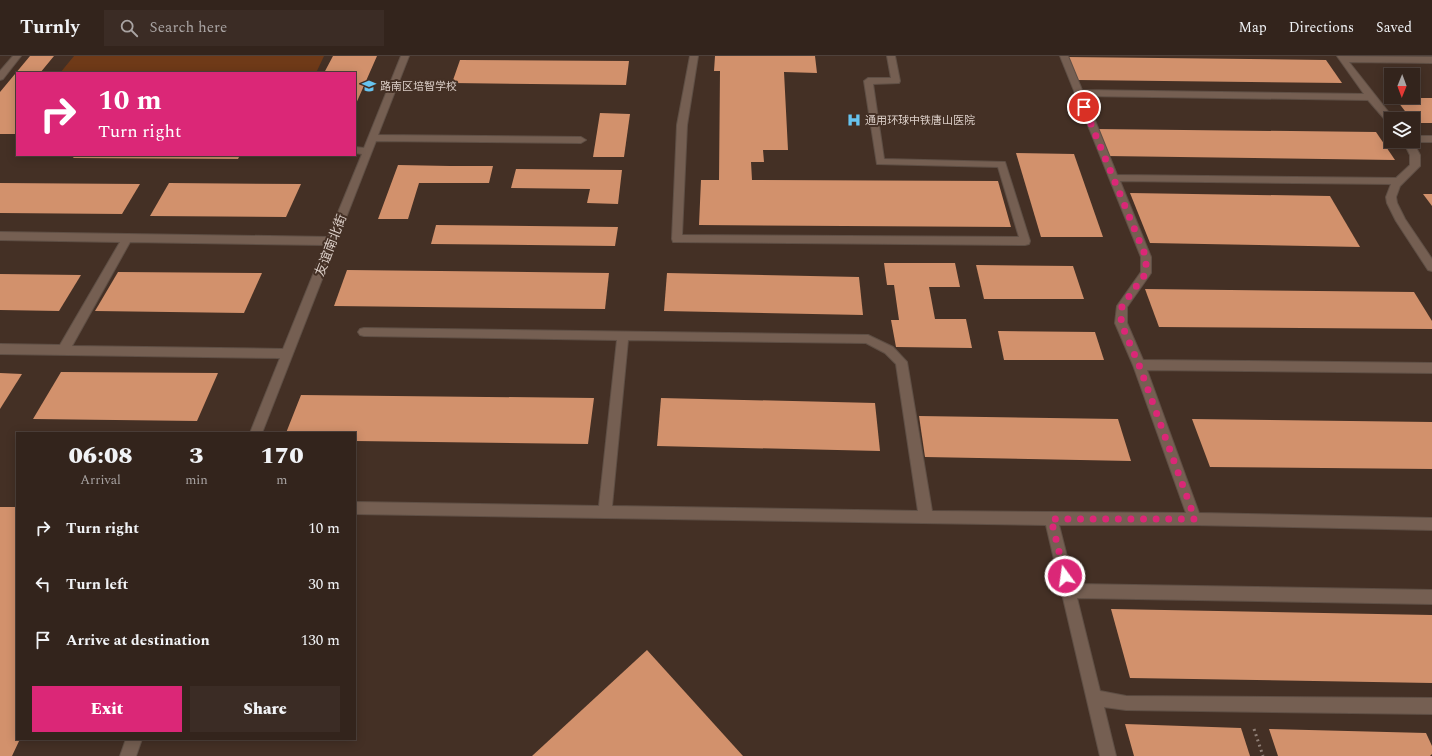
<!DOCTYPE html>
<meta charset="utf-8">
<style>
body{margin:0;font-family:Spectral,"Noto Sans SC",serif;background:#3b2c25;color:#f1f3f6;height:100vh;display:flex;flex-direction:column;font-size:15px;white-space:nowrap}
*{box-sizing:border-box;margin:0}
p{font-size:13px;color:#a9a4a3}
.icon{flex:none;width:22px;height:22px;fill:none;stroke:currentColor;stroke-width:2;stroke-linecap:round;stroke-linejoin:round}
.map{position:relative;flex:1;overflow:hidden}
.details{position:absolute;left:16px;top:376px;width:340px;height:308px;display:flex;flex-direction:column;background:#33241c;border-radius:0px;box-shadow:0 2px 10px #0003,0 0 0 1px #4e413b}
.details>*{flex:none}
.hud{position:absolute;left:16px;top:16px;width:340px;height:84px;border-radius:0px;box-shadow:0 2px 10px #0003,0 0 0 1px #4e413b;background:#db2777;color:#fff;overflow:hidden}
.needle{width:26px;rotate:181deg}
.tools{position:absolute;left:1384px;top:12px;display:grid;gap:8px}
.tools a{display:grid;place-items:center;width:36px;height:36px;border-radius:0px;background:#33241c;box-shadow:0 2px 10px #0003,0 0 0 1px #4e413b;font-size:20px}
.pin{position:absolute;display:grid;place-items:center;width:34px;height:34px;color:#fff;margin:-17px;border:2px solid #fff;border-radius:50%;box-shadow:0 1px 4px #0007}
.me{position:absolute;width:44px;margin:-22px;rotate:346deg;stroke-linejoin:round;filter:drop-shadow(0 0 3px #0008)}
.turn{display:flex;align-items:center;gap:14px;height:84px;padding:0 16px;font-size:18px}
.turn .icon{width:52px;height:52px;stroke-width:2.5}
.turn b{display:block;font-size:28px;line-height:34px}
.eta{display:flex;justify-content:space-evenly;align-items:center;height:68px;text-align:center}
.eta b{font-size:24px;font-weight:800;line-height:28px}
.primary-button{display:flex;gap:8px;margin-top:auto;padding:8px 16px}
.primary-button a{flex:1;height:46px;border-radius:0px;background:#db2777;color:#fff;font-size:16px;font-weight:800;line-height:46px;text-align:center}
.primary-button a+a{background:#3b2c25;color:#f1f3f6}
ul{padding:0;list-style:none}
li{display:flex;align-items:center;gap:12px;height:56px;padding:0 16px}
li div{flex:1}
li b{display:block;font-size:15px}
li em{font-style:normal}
header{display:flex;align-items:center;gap:24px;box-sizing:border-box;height:56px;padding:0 20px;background:#33241c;border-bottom:1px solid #4e413b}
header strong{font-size:19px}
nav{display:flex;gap:22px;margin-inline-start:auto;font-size:14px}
.search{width:280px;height:36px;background:#3b2c25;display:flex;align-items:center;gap:10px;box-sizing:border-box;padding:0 14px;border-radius:0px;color:#a9a4a3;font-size:15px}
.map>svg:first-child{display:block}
.green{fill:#6f3a18}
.building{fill:#d2916c}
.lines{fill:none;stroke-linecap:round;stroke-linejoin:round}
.minor-casing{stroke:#5f4f45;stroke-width:2}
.path{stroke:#8f7f76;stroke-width:3;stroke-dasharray:2 3.5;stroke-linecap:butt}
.minor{fill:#755f52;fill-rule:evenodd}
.route{stroke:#db2777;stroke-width:7;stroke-dasharray:0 12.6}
.labels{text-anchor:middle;stroke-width:4;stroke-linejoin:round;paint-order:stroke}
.far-poi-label{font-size:11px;fill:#dccfc8;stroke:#443025;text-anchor:start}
.street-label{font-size:13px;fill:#dccfc8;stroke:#443025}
</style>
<header>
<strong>Turnly</strong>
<div class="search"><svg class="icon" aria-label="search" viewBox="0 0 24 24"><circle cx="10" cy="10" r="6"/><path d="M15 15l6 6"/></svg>Search here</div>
<nav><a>Map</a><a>Directions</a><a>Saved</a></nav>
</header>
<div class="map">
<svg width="1432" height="700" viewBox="0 0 1432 700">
<rect width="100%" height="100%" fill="#443025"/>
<!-- green -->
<polygon class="green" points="74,0 324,0 316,17 60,17"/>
<!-- building -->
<g class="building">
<polygon points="30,0 54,0 40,17 17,17 17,78 0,78 0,36"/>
<polygon points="333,0 377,0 355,50 355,17 324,17"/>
<polygon points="715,0 815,0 817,17 784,16 788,94 763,94 764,106 751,106 752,124 998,125 1011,171 699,169 701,124 719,124 720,15 714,15"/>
<polygon points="1068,1 1326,4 1342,27 1077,24"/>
<polygon points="460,4 629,5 626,29 452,27"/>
<polygon points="1395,42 1432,42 1432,67 1414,67 1413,63 1411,63"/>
<polygon points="600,57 630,58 624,101 593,101"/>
<polygon points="1096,73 1376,76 1395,104 1106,100"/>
<polygon points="1016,97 1074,98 1103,181 1041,181"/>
<polygon points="75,99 240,99 238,103 73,102"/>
<polygon points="398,109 450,110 493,110 489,127 419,127 408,163 378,163"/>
<polygon points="516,113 622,114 618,148 587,147 590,133 511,132"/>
<polygon points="0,127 140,128 122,158 0,157"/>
<polygon points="169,127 301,128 286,161 150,160"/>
<polygon points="1130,137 1330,140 1360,191 1150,187"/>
<polygon points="1423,138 1432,138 1432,150"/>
<polygon points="436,169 618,171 615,190 431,188"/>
<polygon points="884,207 955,207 960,231 929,231 935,263 966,263 972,292 896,291 891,264 899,264 894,229 887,229"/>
<polygon points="976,209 1073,210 1084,243 984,243"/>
<polygon points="347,214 609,217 605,253 334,250"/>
<polygon points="118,216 262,217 244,257 95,255"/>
<polygon points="667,217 859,221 863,259 664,255"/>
<polygon points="0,218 81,219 59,255 0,254"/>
<polygon points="1145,233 1414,236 1432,265 1432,273 1159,271"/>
<polygon points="998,275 1095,276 1104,304 1004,304"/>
<polygon points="61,316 218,317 197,365 33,363"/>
<polygon points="0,317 22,318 0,353"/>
<polygon points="301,339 594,342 588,388 355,385 355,377 286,377"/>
<polygon points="661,342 875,347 880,395 657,390"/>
<polygon points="919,360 1118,363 1131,405 925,401"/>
<polygon points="1192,363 1432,366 1432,413 1210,411"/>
<polygon points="0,451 17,451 17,683 20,683 12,700 0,700"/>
<polygon points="1111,553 1432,559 1432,627 1130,622"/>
<polygon points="647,594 743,700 532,700"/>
<polygon points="1125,668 1241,672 1250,700 1134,700"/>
<polygon points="1269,673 1426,677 1432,690 1432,698 1430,700 1278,700"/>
</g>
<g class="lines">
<defs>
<g id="minor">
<polygon points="13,0 21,0 3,23 0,24 0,15"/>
<path d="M401 0H409L378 79 581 81 586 84 581 87 376 85 262 377H250L280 302 0 298V288L60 289 120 186 0 184V176L328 181 362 98 355 97V91L364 92ZM130 186 325 189 283 293 72 290Z"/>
<polygon points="690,0 698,0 687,69 682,179 1019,181 998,111 877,108 864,25 868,22 891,22 887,0 895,0 900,25 899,27 873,28 884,103 1005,106 1030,185 1029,188 1025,189 673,186 672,183 677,69"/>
<path d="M1060 0H1068L1082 34 1364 38 1337 0 1432 1V7L1349 6 1394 63H1391V68L1388 67 1368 44 1085 40 1117 119 1396 122 1410 109V99L1403 85H1413V80H1432V86H1413L1420 99V110L1400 130 1396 141 1397 147 1405 163 1432 203V215L1428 214 1396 165 1387 147 1386 141 1391 128 1120 125 1151 201V217L1127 251V267L1143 304 1432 307V317L1147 314 1199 457 1432 462V474L1195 469H1059L1074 528 1432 534V548L1077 542 1100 635 1126 640 1432 642V658L1126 654 1104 651 1116 700H1100L1046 469 355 458V446L599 450 617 284 364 280 360 279 358 276 360 273 364 272 868 279 893 291 907 306 932 455 1186 457 1133 309 1115 267 1117 250 1141 216V201ZM628 284 866 287 885 297 896 308 918 455 612 450Z"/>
<polygon points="126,683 142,683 136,700 120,700"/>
</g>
</defs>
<!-- minor casing -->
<use href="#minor" class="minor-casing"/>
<!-- path -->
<polyline class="path" points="1254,673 1263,700"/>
<!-- minor -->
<use href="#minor" class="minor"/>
</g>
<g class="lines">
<!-- route -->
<polyline class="route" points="1065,520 1051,463 1195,463 1139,309 1121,267 1122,250 1146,217 1146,201 1084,51"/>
</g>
<!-- icons -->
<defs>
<symbol id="school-bare" viewBox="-9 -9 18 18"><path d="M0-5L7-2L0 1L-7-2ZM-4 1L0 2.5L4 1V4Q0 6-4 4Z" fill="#67c4f0" stroke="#443025" stroke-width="2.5" paint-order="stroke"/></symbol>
<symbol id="hospital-bare" viewBox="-9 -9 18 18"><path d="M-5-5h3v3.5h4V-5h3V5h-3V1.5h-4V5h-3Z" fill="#67c4f0" stroke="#443025" stroke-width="2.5" paint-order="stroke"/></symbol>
</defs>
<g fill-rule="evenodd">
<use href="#school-bare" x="359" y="20" width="20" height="20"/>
<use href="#hospital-bare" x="844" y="54" width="20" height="20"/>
</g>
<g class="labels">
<!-- far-poi labels -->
<g class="far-poi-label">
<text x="380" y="34">路南区培智学校</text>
<text x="865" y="68">通用环球中铁唐山医院</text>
</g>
<!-- street labels -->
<g class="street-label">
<text transform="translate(330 189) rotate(-69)" y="5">友谊南北街</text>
</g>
</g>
</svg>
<div class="tools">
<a><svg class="needle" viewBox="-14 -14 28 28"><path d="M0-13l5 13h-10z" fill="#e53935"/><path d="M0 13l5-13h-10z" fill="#a9a4a3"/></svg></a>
<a><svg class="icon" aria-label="layers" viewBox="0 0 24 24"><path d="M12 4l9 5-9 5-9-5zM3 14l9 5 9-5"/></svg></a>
</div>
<div class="pin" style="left:1084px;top:51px;background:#d93025"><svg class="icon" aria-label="arrive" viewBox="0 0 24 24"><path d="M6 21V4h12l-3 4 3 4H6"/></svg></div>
<svg class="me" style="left:1065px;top:520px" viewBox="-20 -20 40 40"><circle r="17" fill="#db2777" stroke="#fff" stroke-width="3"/><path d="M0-11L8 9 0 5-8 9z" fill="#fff"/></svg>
<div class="hud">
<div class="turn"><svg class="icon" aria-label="right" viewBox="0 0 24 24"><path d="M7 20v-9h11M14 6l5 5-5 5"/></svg><div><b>10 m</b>Turn right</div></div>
</div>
<section class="details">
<div class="eta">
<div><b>06:08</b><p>Arrival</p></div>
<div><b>3</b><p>min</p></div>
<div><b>170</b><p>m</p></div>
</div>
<ul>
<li><svg class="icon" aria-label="right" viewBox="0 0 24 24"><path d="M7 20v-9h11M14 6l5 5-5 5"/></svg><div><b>Turn right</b></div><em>10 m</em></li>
<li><svg class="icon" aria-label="left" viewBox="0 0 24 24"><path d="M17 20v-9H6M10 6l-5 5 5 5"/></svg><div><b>Turn left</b></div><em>30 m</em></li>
<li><svg class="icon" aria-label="arrive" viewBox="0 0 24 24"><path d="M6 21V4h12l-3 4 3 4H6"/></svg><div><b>Arrive at destination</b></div><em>130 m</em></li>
</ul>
<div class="primary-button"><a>Exit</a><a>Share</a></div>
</section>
</div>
